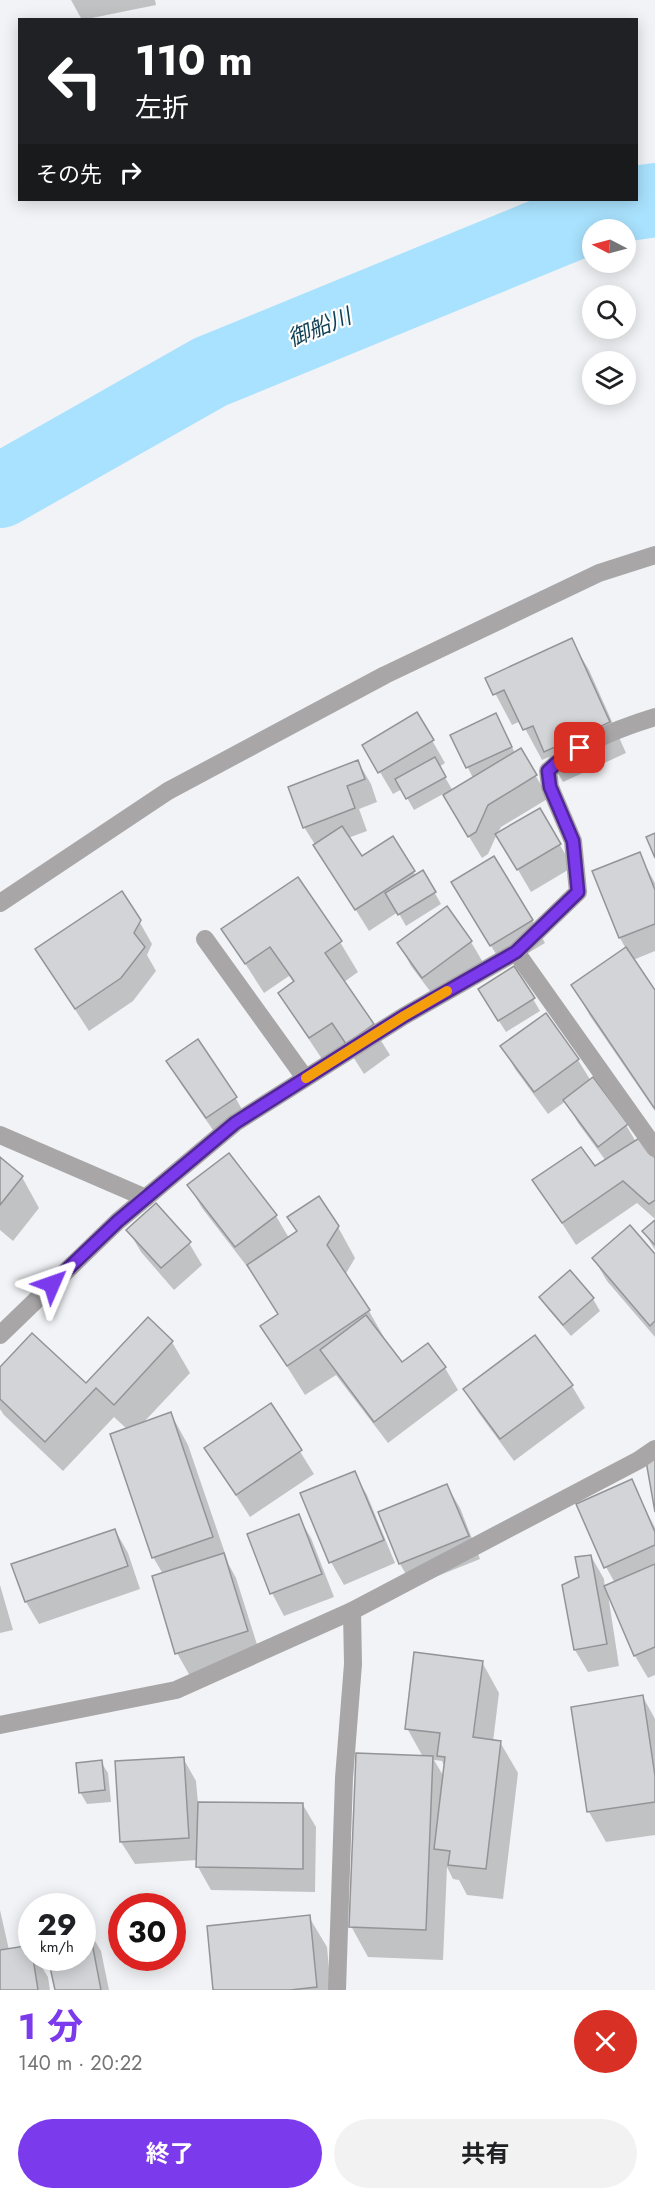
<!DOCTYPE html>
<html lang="ja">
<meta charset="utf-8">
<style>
body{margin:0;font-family:Jost,"Noto Sans JP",sans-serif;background:#f2f2f2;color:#202124;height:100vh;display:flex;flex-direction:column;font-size:22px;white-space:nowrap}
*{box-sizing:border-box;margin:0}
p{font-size:20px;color:#757577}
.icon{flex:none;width:33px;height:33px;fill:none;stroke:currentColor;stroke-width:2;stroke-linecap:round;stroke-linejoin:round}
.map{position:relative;height:1990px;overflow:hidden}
.details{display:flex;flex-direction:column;background:#fff;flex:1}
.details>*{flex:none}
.hud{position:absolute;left:18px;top:18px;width:620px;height:183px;border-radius:0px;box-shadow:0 3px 15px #0003;background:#202124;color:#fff;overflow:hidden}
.needle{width:39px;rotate:276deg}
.fabs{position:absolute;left:582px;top:219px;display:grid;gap:12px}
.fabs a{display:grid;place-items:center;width:54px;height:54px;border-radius:50%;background:#fff;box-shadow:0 3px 15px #0003;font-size:30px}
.speed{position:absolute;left:18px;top:1893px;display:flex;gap:12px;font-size:30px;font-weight:700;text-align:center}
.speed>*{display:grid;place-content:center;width:78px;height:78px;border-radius:50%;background:#fff;box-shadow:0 3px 15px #0003;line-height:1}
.speed small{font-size:15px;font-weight:400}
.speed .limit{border:9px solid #d22;background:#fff;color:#111}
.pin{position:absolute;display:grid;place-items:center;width:51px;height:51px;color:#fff;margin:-26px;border-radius:12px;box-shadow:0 3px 9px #0006}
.me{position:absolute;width:66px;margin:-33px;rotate:47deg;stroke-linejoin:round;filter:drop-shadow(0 0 4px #0008)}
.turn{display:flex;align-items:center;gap:21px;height:126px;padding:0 18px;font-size:27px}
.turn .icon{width:78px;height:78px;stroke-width:2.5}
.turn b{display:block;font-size:42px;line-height:51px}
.then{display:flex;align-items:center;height:57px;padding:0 18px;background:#0003;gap:12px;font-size:22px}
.round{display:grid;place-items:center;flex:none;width:63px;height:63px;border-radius:32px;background:#f2f2f2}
.overview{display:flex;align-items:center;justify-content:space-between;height:102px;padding:0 18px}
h1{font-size:36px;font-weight:700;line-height:45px;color:#7c3aed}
.cta{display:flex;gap:12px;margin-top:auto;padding:12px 18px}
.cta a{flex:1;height:69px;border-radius:36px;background:#7c3aed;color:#fff;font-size:24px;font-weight:700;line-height:69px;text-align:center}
.cta a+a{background:#f2f2f2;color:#202124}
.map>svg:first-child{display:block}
.shadow{fill:#0003;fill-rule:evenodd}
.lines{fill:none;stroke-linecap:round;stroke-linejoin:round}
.river{stroke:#a9e2fe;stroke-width:74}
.building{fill:#d3d4d7;stroke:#939497;stroke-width:1.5}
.minor{stroke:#a8a6a6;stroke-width:18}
.route-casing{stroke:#51269a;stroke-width:15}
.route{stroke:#7c3aed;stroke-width:10}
.slow{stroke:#f59e0b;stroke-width:10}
.labels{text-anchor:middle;stroke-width:4.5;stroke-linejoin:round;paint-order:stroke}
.water-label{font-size:22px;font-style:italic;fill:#0f3f52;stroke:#fff}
</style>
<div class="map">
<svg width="655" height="1990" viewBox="0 0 655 1990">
<rect width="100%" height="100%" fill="#f1f3f6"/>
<!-- shadow -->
<g class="shadow">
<polygon points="71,0 155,0 156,5 82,20"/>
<polygon points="571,640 589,670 626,753 563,782 549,757 542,760 521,721 512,725 487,678"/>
<polygon points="417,714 445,763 439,767 453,791 473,778 452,736 502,727 515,753 520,750 549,798 501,827 497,834 539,810 573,867 531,892 497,834 488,854 482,858 443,794 414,810 402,789 393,794 364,745"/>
<polygon points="358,762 371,784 377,802 359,809 367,831 348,838 362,858 392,838 416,876 423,872 441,904 406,926 398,912 369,931 304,827"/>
<polygon points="639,854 655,883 655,951 633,960 655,993 655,1111 590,1016 573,985 626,949 620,938 594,872"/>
<polygon points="466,905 532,920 545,943 504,967"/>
<polygon points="446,908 471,942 484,964 436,999 411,966 399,943"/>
<polygon points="139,921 152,944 147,955 156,971 133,1001 89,1031 50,971"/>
<polygon points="223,929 340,942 358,972 344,982 390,1055 364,1074 350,1052 328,1068 298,1023 280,993 294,983 289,976 264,993"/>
<polygon points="533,999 540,1011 506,1032 486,1001"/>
<polygon points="502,1046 578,1060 591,1081 626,1125 636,1142 655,1161 655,1219 637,1203 576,1245 534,1180 594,1168 606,1161 578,1123 566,1101 548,1114 515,1069"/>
<polygon points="168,1062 235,1097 248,1120 220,1140 181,1084"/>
<polygon points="0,1159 22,1177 39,1208 13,1241 0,1230"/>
<polygon points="189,1186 276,1216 289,1238 338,1227 355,1258 345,1275 369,1311 386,1341 385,1342 401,1364 445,1368 458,1390 388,1443 336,1375 305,1395 262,1327 279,1315 250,1268 249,1269 202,1208"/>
<polygon points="655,1222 655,1250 644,1232"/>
<polygon points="128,1230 189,1243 202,1265 174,1290 141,1252"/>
<polygon points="655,1256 655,1337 607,1281 594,1259"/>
<polygon points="570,1272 593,1299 600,1311 571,1336 548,1309 541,1298"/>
<polygon points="148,1319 172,1342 190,1373 142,1424 171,1414 188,1445 229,1565 236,1578 260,1654 190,1676 177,1653 163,1574 153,1557 127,1429 114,1417 63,1471 4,1415 0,1409 0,1369 86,1385"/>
<polygon points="572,1386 585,1408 514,1461 478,1412 465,1390"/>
<polygon points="271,1405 314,1474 250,1517 206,1449"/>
<polygon points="354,1473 367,1495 395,1563 344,1585 331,1562"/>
<polygon points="631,1481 655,1528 655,1675 648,1678 635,1656 607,1588 619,1666 588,1672 575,1650 580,1578 591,1556 604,1579 605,1588 615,1583 606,1567"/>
<polygon points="447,1486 460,1508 480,1559 413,1586 400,1564"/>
<polygon points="298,1516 311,1538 334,1597 284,1616 272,1593"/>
<polygon points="115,1530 128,1553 140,1589 39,1624 26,1602"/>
<polygon points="0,1585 13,1630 0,1633"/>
<path d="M482 1662 499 1693 493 1742H500L518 1773 503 1899 467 1895 459 1880 453 1879 447 1867 443 1960 368 1957 351 1926 423 1757 407 1728ZM434 1760 442 1761 445 1767 444 1777Z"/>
<polygon points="643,1697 655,1719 655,1835 606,1842 589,1812 573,1708"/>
<polygon points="183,1758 196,1781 198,1803 303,1805 316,1827 315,1892 211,1890 198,1867 198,1860 135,1864 121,1842"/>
<polygon points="101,1762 108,1773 111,1802 87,1804 80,1792"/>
<polygon points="0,1910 9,1950 36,1958 48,1977 50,1990 0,1990"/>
<polygon points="309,1917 327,1947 331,1990 214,1990"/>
<polygon points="88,1929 101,1951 109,1990 56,1990 50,1958 82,1958"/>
</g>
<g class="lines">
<!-- river -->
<polyline class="river" points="0,491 210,372 615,206 655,200"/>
</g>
<!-- building -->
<g class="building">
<polygon points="572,638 610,722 544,752 533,726 523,730 504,690 493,695 485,678"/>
<polygon points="417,712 434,740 378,773 362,745"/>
<polygon points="496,713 512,747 466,768 450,735"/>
<polygon points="521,748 537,775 488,805 476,832 468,837 443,795"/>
<polygon points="435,757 446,777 406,799 395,779"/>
<polygon points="358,760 365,779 347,786 355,808 303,828 288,787"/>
<polygon points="540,808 561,844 517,870 495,834"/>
<polygon points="342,826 362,856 393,836 415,871 355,910 313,845"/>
<polygon points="655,833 655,858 646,837"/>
<polygon points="640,852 655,890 655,924 619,938 592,871"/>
<polygon points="494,856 533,920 490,946 451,882"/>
<polygon points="423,870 436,892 398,915 385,893"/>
<polygon points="298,877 342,941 325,953 374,1024 346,1044 332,1023 309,1038 278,993 294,981 270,947 245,964 221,929"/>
<polygon points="122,891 141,920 134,933 145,947 121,978 75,1009 35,949"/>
<polygon points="447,906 472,941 422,978 397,943"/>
<polygon points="626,947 655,990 655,1109 571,985"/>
<polygon points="514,966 535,998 498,1021 478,989"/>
<polygon points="546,1013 579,1059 534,1092 500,1046"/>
<polygon points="198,1039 237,1097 206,1118 166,1061"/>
<polygon points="593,1077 628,1124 598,1147 563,1100"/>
<polygon points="641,1137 655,1158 655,1200 649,1204 623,1181 562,1223 532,1180 581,1147 595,1166"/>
<polygon points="229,1153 277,1215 235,1247 187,1185"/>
<polygon points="0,1157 23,1176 0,1205"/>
<polygon points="319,1196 339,1226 327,1245 370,1310 287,1366 260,1326 278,1314 247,1265 297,1231 287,1217"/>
<polygon points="156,1203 191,1242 161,1268 126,1230"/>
<polygon points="655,1220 655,1245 642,1231"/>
<polygon points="630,1225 655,1254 655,1321 650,1326 592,1258"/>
<polygon points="570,1270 594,1298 563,1325 539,1297"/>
<polygon points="366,1315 402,1362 428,1343 446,1367 374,1422 320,1350"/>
<polygon points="148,1317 173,1341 114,1405 96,1388 45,1442 0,1399 0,1367 32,1333 86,1383"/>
<polygon points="535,1335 573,1385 500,1439 463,1389"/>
<polygon points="271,1403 302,1450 236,1495 204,1448"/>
<polygon points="171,1412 213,1537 152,1558 110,1434"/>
<polygon points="655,1459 655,1512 646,1461"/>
<polygon points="355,1471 384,1540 329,1563 300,1493"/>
<polygon points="632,1479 655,1532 655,1545 604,1568 576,1504"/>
<polygon points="447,1484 469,1536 399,1564 378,1512"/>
<polygon points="299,1514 322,1574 270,1594 247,1534"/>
<polygon points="115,1529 128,1566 25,1602 11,1564"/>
<polygon points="224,1553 248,1631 175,1654 152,1576"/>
<polygon points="591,1555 607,1644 574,1650 562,1585 579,1577 575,1557"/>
<polygon points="655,1564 655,1647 634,1656 604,1586"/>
<polygon points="414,1652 483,1661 473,1737 501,1741 486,1869 448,1865 450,1851 434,1849 445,1757 437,1756 440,1733 405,1729"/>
<polygon points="643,1695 655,1776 655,1802 587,1812 571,1707"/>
<polygon points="356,1753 433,1756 426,1930 349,1927"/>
<polygon points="184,1757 189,1838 120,1842 115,1761"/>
<polygon points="102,1760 105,1790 79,1793 76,1763"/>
<polygon points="198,1802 303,1803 303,1869 196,1867"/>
<polygon points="310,1915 317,1987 290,1990 213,1990 207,1926"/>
<polygon points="89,1927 101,1990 55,1990 48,1958 82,1958 82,1928"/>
<polygon points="31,1945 38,1990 0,1990 0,1950"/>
</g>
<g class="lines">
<!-- minor -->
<g class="minor">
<polyline points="0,903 168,791 385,675 599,573 655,555"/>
<polyline points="205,939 305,1078"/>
<polyline points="516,952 655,1148"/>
<polyline points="0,1135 146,1198"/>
<path d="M0 1335 118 1221 235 1123 404 1016 516 952 578 892 573 841 550 787 548 771C575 745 619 728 655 717"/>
<polyline points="0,1725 176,1690 352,1611 639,1460 655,1449"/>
<polyline points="337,1990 344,1778 353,1664 352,1611"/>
</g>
</g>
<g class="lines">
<defs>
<polyline id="route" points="52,1284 118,1221 235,1123 404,1016 516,952 578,892 573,841 550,787 548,771 563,757 580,748"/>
</defs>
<!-- route casing -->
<use href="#route" class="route-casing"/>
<!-- route -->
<use href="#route" class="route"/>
<!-- slow -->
<polyline class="slow" points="306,1078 404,1016 447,991"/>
</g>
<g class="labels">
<!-- water labels -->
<g class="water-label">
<text transform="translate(319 327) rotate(-22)" y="8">御船川</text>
</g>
</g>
</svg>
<div class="fabs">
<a><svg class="needle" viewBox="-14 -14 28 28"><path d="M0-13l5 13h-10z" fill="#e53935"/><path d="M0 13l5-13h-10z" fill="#757577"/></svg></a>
<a><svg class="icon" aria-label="search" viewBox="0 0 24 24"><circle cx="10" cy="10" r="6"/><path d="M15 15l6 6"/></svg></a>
<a><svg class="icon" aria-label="layers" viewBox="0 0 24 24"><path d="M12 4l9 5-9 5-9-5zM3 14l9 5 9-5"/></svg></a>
</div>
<div class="speed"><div>29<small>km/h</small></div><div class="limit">30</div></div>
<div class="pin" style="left:580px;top:748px;background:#d93025"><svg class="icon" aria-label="arrive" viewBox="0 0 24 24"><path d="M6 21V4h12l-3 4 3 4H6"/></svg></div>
<svg class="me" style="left:52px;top:1284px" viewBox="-20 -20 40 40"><path d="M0-17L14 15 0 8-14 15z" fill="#7c3aed" stroke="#fff" stroke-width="4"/></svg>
<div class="hud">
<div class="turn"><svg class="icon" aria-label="left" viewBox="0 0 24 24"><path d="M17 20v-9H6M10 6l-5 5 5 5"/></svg><div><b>110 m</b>左折</div></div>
<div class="then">その先<svg class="icon" aria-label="right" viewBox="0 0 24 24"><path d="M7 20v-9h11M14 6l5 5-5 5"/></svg></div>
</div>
</div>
<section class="details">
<div class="overview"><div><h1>1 分</h1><p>140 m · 20:22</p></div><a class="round" style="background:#d93025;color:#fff"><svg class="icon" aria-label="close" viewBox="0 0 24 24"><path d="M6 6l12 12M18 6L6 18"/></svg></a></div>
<div class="cta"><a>終了</a><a>共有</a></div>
</section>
